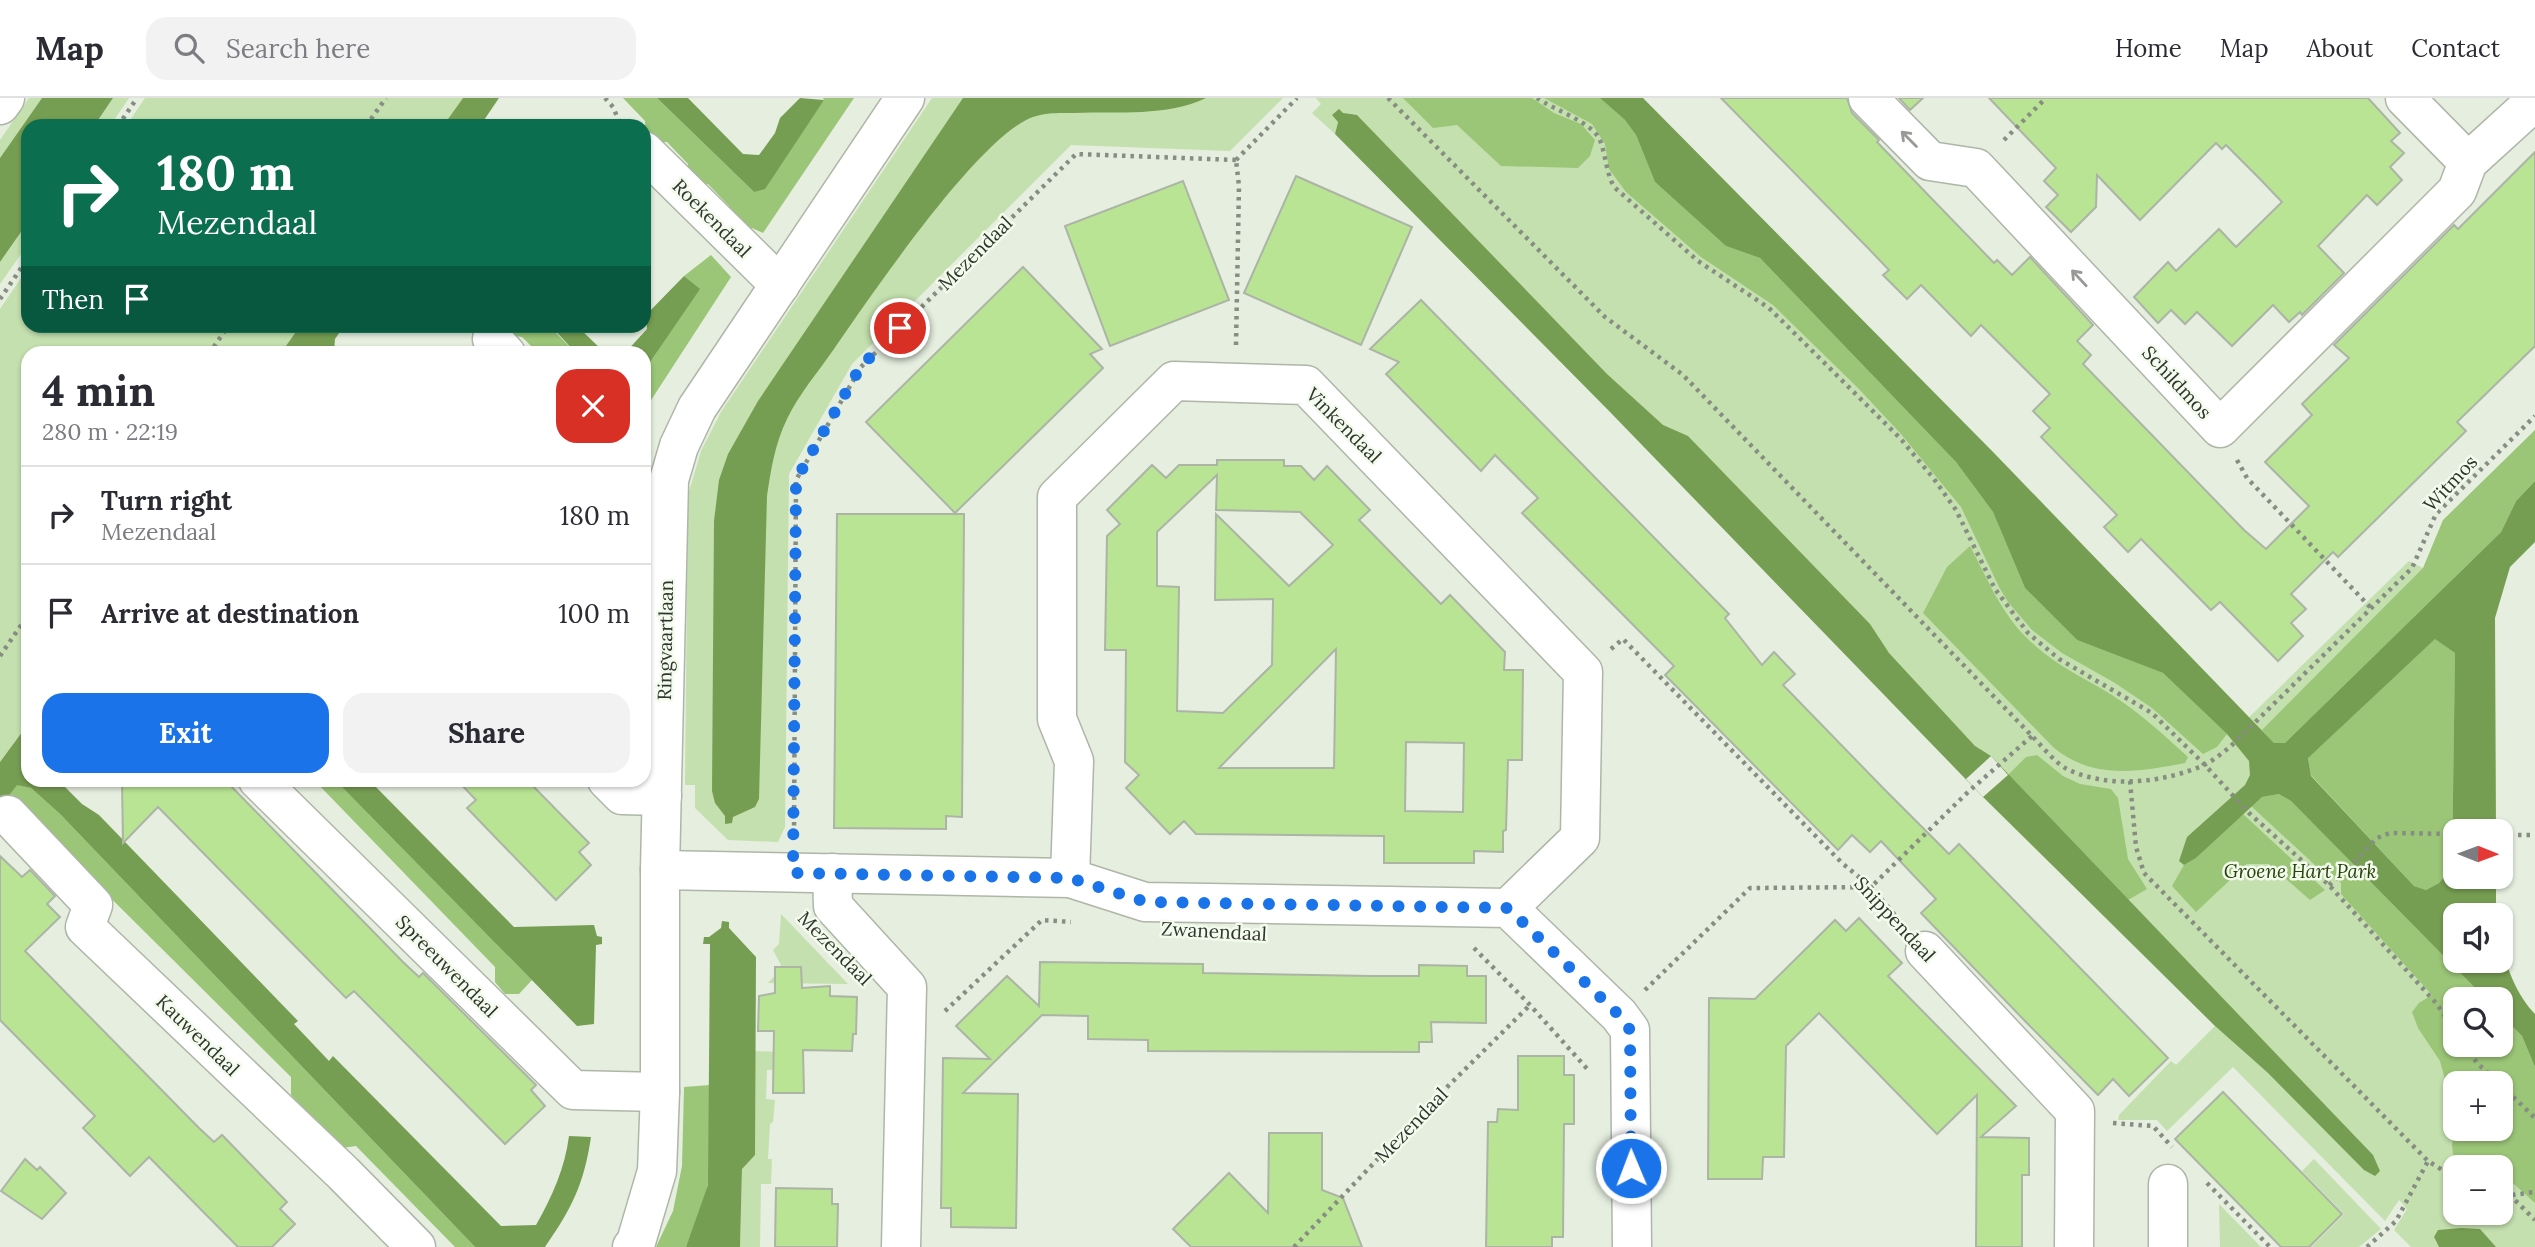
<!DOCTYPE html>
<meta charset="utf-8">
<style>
body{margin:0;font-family:Lora,serif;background:#f2f2f3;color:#2b2b33;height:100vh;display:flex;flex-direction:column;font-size:26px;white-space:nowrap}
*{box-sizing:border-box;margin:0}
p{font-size:23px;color:#7c7c81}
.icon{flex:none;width:38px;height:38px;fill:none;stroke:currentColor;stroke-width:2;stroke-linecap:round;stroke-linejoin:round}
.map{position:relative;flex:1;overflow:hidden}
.drawer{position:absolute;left:21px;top:248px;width:630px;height:441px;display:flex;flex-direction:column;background:#fff;border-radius:21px;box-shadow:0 2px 5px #0004}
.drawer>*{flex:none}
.top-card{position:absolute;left:21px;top:21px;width:630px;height:214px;border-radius:21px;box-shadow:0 2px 5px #0004;background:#0b6e4f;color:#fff;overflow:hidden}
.needle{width:46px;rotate:91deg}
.fabs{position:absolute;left:2443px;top:721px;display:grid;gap:14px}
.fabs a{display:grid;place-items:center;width:70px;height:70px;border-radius:14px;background:#fff;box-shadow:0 2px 5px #0004;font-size:35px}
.pin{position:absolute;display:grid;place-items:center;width:60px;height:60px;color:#fff;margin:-30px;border:4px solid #fff;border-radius:50%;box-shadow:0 2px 7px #0007}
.me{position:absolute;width:77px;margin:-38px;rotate:359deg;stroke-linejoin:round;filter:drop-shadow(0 0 5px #0008)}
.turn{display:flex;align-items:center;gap:24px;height:147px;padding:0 21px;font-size:32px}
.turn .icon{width:91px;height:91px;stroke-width:2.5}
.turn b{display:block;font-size:49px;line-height:60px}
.then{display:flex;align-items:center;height:66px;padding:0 21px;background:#0003;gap:14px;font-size:26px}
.round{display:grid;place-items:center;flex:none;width:74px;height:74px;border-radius:21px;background:#f2f2f3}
.summary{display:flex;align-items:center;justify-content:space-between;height:119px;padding:0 21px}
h1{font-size:42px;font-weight:800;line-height:52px}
.button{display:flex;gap:14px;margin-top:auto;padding:14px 21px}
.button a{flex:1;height:80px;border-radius:21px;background:#1a73e8;color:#fff;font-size:28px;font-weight:800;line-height:80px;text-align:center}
.button a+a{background:#f2f2f3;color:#2b2b33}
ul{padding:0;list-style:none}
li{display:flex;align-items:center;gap:21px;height:98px;padding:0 21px;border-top:2px solid #e1e1e2}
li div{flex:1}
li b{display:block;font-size:26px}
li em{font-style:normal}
header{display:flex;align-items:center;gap:42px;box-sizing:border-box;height:98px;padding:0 35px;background:#fff;border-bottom:2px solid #e1e1e2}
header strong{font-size:33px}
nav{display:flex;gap:38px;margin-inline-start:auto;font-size:24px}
.search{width:490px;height:63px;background:#f2f2f3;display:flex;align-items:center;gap:18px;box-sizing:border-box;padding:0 24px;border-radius:21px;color:#7c7c81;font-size:26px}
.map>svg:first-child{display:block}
.green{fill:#c4e0ae;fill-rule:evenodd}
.forest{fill:#9bc577}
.water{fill:#769e52;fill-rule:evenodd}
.pier{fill:#e5eedf}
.building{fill:#b9e494;stroke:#acb4a6;stroke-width:2;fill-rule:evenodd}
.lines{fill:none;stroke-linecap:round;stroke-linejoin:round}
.minor-casing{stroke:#aeb6a8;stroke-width:41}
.path{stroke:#878d83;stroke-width:4.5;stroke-dasharray:3.5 5;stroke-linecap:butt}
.minor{stroke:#fff;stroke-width:38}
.oneway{stroke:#989a96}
.route{stroke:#1a73e8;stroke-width:12;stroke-dasharray:0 21.6}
.labels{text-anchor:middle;stroke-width:5;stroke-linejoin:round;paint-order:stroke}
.street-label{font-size:19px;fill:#31342e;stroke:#f2fbec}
.park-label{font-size:19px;font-style:italic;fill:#29430b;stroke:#f2fbec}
</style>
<header>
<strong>Map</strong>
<div class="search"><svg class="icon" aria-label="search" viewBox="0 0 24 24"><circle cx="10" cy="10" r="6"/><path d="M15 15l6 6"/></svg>Search here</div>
<nav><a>Home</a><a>Map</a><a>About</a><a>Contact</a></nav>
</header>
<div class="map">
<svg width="2535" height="1149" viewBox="0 0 2535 1149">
<rect width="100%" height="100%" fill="#e5eedf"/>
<!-- green -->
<g class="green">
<polygon points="29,0 42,0 0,60 0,42"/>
<polygon points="113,0 129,0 110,28 94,28"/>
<polygon points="145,0 463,0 443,28 126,28"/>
<polygon points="932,0 1283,0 1230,53 1071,47 852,266 789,376 785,729 778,744 728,742 695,710 695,687 685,687 688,397 701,353 721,314"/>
<path d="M1316 0H1617L2238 630 2409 463 2479 498 2455 733V863L2535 930V1149H2445L2434 1139 2439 1149H2411L2394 1132 2407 1111 2399 1102 2385 1123 2233 969 2167 1033 2157 1022H2118L2119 1017 2171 963 2176 967 2215 928 2268 975 1338 24 1335 36 1312 15 1321 6ZM2455 901H2501V947H2455ZM2455 985H2501V1031H2455ZM2455 1069H2501V1115H2455Z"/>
<polygon points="28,124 28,146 0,186 0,164"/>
<polygon points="28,170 28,228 300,228 281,255 28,256 28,626 0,664 0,211"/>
<polygon points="781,816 848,886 768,885 780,872 781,867 773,852 779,846"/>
<polygon points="755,953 802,955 802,970 767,972 766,1001 775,1002 773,1024 770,1026 768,1061 772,1061 771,1086 761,1086 760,1149 740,1149 742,1070 755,1057"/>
<polygon points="2314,1061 2381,1131 2359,1149 2311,1149 2344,1116 2302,1073"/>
<polygon points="2219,1106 2261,1149 2220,1149"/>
</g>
<!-- forest -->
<g class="forest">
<polygon points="623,0 657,0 754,94 824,2 823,0 854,0 763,135 752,130 746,139 729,123 729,108 708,86 694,87 687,79 688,66 667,44 653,45 646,38 645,23"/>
<polygon points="1403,0 1532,0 1554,15 1581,26 1595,42 1590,58 1578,70 1501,68 1457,27 1433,30"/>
<polygon points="1544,0 1600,0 1625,22 1636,37 1655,84 1726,148 1760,160 1956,364 1993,414 2025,490 2077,542 2163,575 2227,636 2217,649 2203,656 2152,610 2115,585 2062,555 2032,532 2008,504 1999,489 1961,409 1901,336 1858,290 1773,207 1701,159 1626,94 1609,71 1605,46 1592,26"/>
<polygon points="711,157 731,179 644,313 644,273 699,191 684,178"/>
<polygon points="508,228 549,228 576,255 538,255 522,239 508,237 504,232"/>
<polygon points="2535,332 2535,383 2516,403 2501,434 2285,645 2274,645 2262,632 2423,470 2443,422"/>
<path d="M1970 448C1987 480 2001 515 2027 540 2054 567 2081 578 2112 597 2140 615 2163 636 2188 659L2185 665C2138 674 2092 682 2053 649L1923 515 1947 469Z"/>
<polygon points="2434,540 2455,555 2452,770 2439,785 2426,792 2414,788 2311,677 2308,659"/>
<polygon points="2037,657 2063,678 2080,686 2111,691 2118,700 2128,761 2147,791 2128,802 2008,677 2026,659"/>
<polygon points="315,683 336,683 532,882 519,896 505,896 495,884 495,869"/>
<polygon points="16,686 31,690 60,716 475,1149 455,1149 356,1048 342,1050 291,997 291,979 19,709 2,705"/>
<polygon points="2279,696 2291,703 2486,901 2455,901 2455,947 2501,947 2501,917 2522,938 2535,969 2535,1105 2505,1078 2501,1077 2501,1069 2467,1069 2454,1064 2452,1047 2455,1028 2455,1031 2501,1031 2501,985 2455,985 2455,1019 2440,963 2418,930 2412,914 2419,905 2432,897 2341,796 2341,785 2329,773 2316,768 2251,708 2262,699"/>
<polygon points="2243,716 2325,792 2310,802 2269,766 2247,766 2196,814 2172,788 2184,767 2196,760"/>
<path d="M710 987C710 1019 713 1054 708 1086 705 1107 694 1129 686 1149H656L673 1113 682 1068 684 989Z"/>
</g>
<!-- water -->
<g class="water">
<polygon points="42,0 113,0 94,28 28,28 28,124 0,164 0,60"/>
<polygon points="463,0 499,0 480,28 443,28"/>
<polygon points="657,0 688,0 743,56 759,57 775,35 780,20 800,0 824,2 765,91 754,94"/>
<path d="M963 0H1206C1167 19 1118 13 1075 15 1062 15 1046 14 1033 19 979 38 870 199 834 251 818 274 799 296 787 321 775 346 771 370 767 398L759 701 755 709 733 719 732 725 725 726V718L715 705 712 693 714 423 719 382 728 356 758 303Z"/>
<path d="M1600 0H1643L1995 356 2274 645H2285L2501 434 2516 403 2535 383V444L2510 469 2495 520 2496 733H2455V779H2496V817H2455V863H2501V848C2509 874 2516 896 2535 916V969L2522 938 2501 917V901H2486L2291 703 2279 696 2262 699 2196 760 2184 767 2179 763 2187 739 2245 687 2250 677 2249 663 2227 636 2163 575 2077 542 2025 490 1993 414 1956 364 1760 160 1726 148 1655 84 1636 37 1625 22ZM2435 541 2455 555 2452 769 2439 785 2426 792 2414 788 2311 678 2308 660Z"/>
<polygon points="1339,11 1343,15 1357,17 1607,276 1663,327 1688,338 1870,526 1889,555 1975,648 1991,658 2373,1057 2380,1073 2375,1078 2364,1072 2268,975 2215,928 1983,699 1610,314 1335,36 1338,24 1332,17"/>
<polygon points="684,178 700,191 644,273 644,256 625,255 647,231 646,217"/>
<polygon points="300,228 344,228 335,241 334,255 281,255"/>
<polygon points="551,228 577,228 605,255 576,255"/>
<path d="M28 626V682L59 683 82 706 99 717 298 923 294 926 329 963 333 958 501 1128 536 1127C552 1099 565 1070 569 1038L591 1039C584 1086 572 1110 545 1149H475L60 716 31 690 17 687 0 709V664Z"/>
<polygon points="336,683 370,683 514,829 594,827 597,838 602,839 602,846 596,847 594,926 577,928"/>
<polygon points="722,823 729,824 729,830 756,859 755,1057 742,1071 740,1149 686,1149 708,1087 710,846 703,846 704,839 709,839 721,830"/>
<polygon points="2461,1130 2480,1131 2496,1149 2439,1149 2434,1139 2438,1132"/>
</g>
<!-- pier -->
<polygon class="pier" points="1991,658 2008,677 1983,699 1966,681"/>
<!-- building -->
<g class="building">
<polygon points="1721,0 1847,0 1852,15 1879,42 1877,44 1994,165 1997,162 2012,177 2030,159 2093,227 2077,243 2091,257 2083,266 2244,432 2266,451 2309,408 2265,364 2312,317 2302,306 2349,260 2334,247 2454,127 2458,131 2535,54 2535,248 2457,324 2466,333 2338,459 2333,454 2291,496 2306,511 2291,525 2303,538 2278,563 2220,504 2211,512 2141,441 2128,454 2104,429 2117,417 2041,339 2050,330 2033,313 2050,296 1981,227 1971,238 1921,187 1907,201 1883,177 1889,172 1866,148"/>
<polygon points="1899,0 1923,0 1910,12"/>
<polygon points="1989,0 2368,0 2400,35 2391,43 2404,55 2390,69 2402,82 2377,107 2367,97 2318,148 2344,175 2302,217 2300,214 2289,224 2273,207 2232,248 2197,214 2185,226 2171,212 2158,225 2134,199 2168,164 2176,173 2219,131 2236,149 2282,104 2259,80 2226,47 2222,51 2216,45 2140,122 2097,77 2096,109 2071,134 2046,109 2058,97 2044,83 2056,70"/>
<polygon points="1296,78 1412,129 1361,247 1244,195"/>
<polygon points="1183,83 1229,202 1110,248 1065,128"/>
<polygon points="1023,169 1102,251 1090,256 1103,270 955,415 866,324"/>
<polygon points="1421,202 1729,516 1725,520 1762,567 1774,554 1795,576 1783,587 1885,692 1949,756 1959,746 2168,960 2129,998 2113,981 2098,997 2024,922 1921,815 1936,801 1881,743 1870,754 1852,737 1838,752 1665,577 1674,568 1522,415 1538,400 1495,357 1481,373 1386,276 1399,264 1370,251"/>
<path d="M1217 362H1284V368H1301L1314 382 1327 368 1370 412 1359 422 1441 506 1450 497 1505 554 1504 572H1523L1522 662H1508L1506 732 1503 733V754L1474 753V765H1384V738L1196 736 1184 723 1170 736 1126 690 1139 677 1125 664 1126 552H1105L1107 438 1120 426 1107 412 1152 367 1166 380 1179 367H1217ZM1217 377 1216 412 1300 414 1333 447 1289 488 1216 416 1215 502 1273 501 1272 567 1223 615 1177 613 1179 489 1157 488V434ZM1336 551 1334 670H1219L1264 624ZM1406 644 1464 645 1463 714 1405 713Z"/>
<polygon points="837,416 964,416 962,719 946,718 946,731 834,730"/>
<polygon points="122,682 225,682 403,864 419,879 423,875 536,987 531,992 545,1008 505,1046 354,893 346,900 158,709 123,745"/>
<polygon points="457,682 527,682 589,745 579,754 591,767 556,802 467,710 476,702"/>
<polygon points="0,758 22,779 30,772 55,798 47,806 60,819 25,853 199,1030 214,1044 222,1037 287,1104 280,1111 295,1126 272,1149 238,1149 149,1059 130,1078 83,1030 95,1018 0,922"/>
<polygon points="1859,820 1902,865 1888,878 2016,1008 1981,1039 2029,1040 2029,1077 2022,1077 2022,1149 1976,1149 1977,997 1937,1036 1819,915 1786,948 1784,1059 1763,1059 1762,1081 1708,1081 1709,900 1755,901 1835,822 1846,833"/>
<polygon points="1040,864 1203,866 1203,875 1371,878 1419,878 1419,867 1467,868 1467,878 1486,878 1486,925 1431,924 1432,944 1419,944 1419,954 1148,953 1148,942 1088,941 1088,918 1042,917 963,995 1018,996 1016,1130 951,1129 951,1110 941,1110 943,960 990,961 956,928 1007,878 1039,908"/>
<polygon points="775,869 801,869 802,890 830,888 830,898 857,899 856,936 853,936 852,953 803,952 804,995 773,995 774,933 758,933 759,898 775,895"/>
<polygon points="1518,958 1564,958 1564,977 1574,977 1574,1026 1564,1026 1563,1139 1552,1139 1552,1149 1486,1149 1488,1024 1497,1024 1498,1011 1518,1012"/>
<polygon points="2223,994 2342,1116 2309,1149 2281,1149 2175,1041"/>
<polygon points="1269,1035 1322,1035 1322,1092 1343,1100 1362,1149 1191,1149 1173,1131 1229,1075 1268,1115"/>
<polygon points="25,1061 37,1072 40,1069 66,1095 42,1121 1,1093"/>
<polygon points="776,1090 832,1091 832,1106 838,1106 837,1149 775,1149"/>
</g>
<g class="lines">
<defs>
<g id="minor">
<polyline points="1868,0 1930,63 1976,70 2220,330 2457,93 2468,64 2535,3"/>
<polyline points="2405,0 2468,64"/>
<polyline points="0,7 5,0"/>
<polyline points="644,53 780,187"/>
<polyline points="492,241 506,256"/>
<polyline points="258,682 573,992 660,994"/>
<polyline points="607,682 622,697 662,698"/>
<polyline points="8,717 93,807 85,829 343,1075 416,1149"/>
<polyline points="660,772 1070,780 1145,804 1508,810 1619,917 1630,932 1632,1149"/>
<polyline points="832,775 833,808 907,889 901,1149"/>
<polyline points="1070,780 1074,663 1057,621 1057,399 1174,283 1306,287 1583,574 1580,740 1508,810"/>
<polyline points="1925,853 2075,1013 2074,1149"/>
<polyline points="632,1149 636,1144 657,1073 660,994 660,772 669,382 679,348 697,310 905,0"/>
<polyline points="2168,1149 2168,1086"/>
</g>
</defs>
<!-- minor casing -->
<use href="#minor" class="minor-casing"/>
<!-- path -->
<g class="path">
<polyline points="605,0 613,9 619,23"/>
<path d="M1388 0 1605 219 1683 277 2032 638C2042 648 2054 664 2067 671 2108 691 2163 685 2204 667 2213 663 2222 655 2230 649L2412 470 2436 416 2535 318"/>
<path d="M1537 0C1554 12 1592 24 1600 42 1606 58 1606 74 1614 89L1698 163 1769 210 1900 340 1934 381 1956 412 1995 491 2028 535 2059 561 2152 615 2205 667 2249 715 2329 787 2436 905 2455 933"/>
<polyline points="118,28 137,0"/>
<polyline points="366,28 386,0"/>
<polyline points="2004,42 2046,0"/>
<polyline points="1236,62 1297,0"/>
<polyline points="0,201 28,160"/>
<polyline points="1236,247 1239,88 1236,62"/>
<polyline points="209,256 228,228"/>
<polyline points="2237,362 2247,380 2371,510"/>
<polyline points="1611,551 1623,541 1842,765 1871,789 1900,823"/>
<polyline points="0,558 28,517"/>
<polyline points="2130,683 2136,749 2144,775 2428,1063 2455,1080"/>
<polyline points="794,736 796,382 861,269 1076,56 1236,62"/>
<polyline points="2501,737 2535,737"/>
<polyline points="2329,787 2347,772 2377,740 2390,735 2455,736"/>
<polyline points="1474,850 1530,907 1590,974"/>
<polyline points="1645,892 1750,790 1871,789 1968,694 2032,638"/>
<polyline points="945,913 1042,822 1071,824"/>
<polyline points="2465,947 2477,965 2499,985"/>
<polyline points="2501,987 2535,1020"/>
<polyline points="2113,1025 2153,1028 2172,1049"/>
<polyline points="2207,1085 2270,1149"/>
<polyline points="2501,1094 2510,1097 2535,1122"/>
<polyline points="2512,1097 2535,1094"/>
<polyline points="1294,1149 1431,1005 1530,907"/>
<polyline points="2367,1149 2396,1123 2428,1063"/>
</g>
<!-- minor -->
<use href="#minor" class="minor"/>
</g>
<!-- one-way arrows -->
<defs><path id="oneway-shaft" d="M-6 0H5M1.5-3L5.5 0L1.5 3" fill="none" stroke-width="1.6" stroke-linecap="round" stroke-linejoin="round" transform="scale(1.75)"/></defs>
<g class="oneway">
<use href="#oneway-shaft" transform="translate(1909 41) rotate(-135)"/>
<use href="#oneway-shaft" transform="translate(2079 180) rotate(-133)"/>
</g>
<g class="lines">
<!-- route -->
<polyline class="route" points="900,230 861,268 796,382 793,775 1070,780 1146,804 1508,810 1619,917 1630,932 1631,1070"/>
</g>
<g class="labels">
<!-- street labels -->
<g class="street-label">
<text transform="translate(712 120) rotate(45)" y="7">Roekendaal</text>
<text transform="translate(975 155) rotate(-45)" y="7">Mezendaal</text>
<text transform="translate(2177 284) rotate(47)" y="7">Schildmos</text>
<text transform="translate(1344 327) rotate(45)" y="7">Vinkendaal</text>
<text transform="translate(2450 385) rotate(-47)" y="7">Witmos</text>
<text transform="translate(665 542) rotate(-89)" y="7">Ringvaartlaan</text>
<text transform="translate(1895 821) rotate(47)" y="7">Snippendaal</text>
<text transform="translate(1214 833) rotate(3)" y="7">Zwanendaal</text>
<text transform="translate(835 850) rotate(45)" y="7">Mezendaal</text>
<text transform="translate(447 868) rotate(45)" y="7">Spreeuwendaal</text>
<text transform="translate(198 937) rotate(44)" y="7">Kauwendaal</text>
<text transform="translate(1411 1027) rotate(-46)" y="7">Mezendaal</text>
</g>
<!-- park labels -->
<g class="park-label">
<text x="2300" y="780">Groene Hart Park</text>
</g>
</g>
</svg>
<div class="fabs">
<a><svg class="needle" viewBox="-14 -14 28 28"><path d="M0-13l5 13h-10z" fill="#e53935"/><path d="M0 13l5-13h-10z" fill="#7c7c81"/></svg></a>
<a><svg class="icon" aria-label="sound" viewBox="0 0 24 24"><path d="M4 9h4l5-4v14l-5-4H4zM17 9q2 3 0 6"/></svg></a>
<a><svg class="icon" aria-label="search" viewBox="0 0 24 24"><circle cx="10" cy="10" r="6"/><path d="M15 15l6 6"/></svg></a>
<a>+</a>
<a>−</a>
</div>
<div class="pin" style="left:900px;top:230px;background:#d93025"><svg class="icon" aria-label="arrive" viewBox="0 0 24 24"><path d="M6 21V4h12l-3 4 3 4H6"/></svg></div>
<svg class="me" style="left:1631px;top:1070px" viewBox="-20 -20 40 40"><circle r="17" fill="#1a73e8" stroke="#fff" stroke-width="3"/><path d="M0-11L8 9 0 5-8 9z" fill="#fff"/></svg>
<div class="top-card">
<div class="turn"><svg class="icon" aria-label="right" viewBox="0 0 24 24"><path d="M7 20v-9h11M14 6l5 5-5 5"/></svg><div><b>180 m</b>Mezendaal</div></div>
<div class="then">Then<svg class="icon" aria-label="arrive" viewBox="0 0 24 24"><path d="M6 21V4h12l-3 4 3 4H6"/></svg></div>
</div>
<section class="drawer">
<div class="summary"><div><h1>4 min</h1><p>280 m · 22:19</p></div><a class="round" style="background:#d93025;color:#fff"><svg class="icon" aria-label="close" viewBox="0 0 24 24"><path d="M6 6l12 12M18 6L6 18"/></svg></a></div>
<ul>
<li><svg class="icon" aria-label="right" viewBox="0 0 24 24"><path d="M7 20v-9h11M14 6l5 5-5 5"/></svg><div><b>Turn right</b><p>Mezendaal</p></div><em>180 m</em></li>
<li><svg class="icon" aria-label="arrive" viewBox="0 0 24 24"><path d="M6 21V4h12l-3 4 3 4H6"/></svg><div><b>Arrive at destination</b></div><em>100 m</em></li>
</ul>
<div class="button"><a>Exit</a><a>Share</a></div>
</section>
</div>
